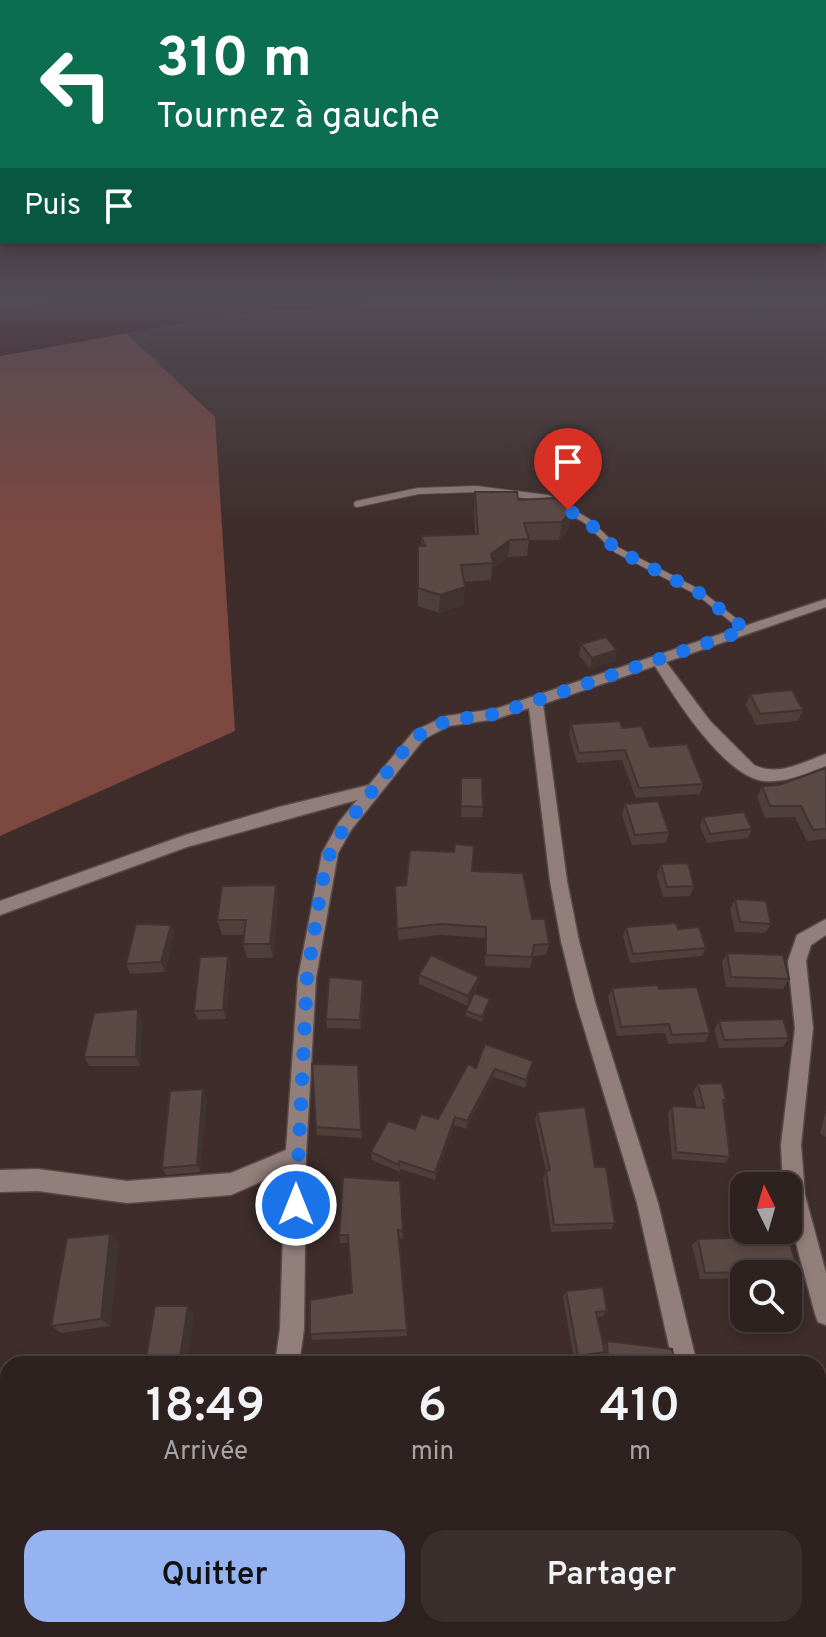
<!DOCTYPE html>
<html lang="fr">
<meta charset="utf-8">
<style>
body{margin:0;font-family:Overpass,sans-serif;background:#3a2f2d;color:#f1f3f6;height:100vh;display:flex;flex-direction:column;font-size:30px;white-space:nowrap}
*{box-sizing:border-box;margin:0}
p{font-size:26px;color:#a7a4a5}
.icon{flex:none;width:44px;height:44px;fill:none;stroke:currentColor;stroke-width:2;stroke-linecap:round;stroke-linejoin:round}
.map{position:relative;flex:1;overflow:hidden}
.details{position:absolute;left:0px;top:1356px;width:826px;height:282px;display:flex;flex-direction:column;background:#2e2220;border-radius:24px 24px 0 0;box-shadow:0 4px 12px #0003,0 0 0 2px #493f3e}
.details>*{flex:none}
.guide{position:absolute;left:0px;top:0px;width:826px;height:244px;box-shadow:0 4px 12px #0003,0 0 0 2px #493f3e;background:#0b6e4f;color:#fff;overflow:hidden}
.needle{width:52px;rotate:355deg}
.buttons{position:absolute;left:730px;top:1172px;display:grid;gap:16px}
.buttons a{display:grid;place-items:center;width:72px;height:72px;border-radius:16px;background:#2e2220;box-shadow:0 4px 12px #0003,0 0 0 2px #493f3e;font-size:40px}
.pin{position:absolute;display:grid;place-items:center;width:68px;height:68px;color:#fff;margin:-82px -34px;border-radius:50% 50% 50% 0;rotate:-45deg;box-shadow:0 0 8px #0007}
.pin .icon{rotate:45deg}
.me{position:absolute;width:88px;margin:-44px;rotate:0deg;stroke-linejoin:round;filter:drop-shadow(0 0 6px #0008)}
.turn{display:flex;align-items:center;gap:28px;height:168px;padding:0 24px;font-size:36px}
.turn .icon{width:104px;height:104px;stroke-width:2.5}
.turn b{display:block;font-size:56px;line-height:68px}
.then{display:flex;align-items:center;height:76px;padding:0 24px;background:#0003;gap:16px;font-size:30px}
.eta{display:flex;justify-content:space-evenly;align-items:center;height:136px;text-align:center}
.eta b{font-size:48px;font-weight:600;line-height:56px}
.primary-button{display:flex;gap:16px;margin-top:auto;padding:16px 24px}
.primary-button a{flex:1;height:92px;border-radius:24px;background:#95b2f1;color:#111;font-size:32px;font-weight:600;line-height:92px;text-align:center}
.primary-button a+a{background:#3a2f2d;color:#f1f3f6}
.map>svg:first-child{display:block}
.green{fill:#7d4840}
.water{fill:#390000}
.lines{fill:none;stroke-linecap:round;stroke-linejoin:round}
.lane-casing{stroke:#584a48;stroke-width:8}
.street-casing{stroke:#584a48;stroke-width:3}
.lane{stroke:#927e7b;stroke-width:6}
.street{fill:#927e7b;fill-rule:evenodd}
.wall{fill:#4e3f3b}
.shaded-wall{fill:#403330}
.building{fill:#5b4945;stroke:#403330;stroke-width:2}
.route{stroke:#1a73e8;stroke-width:14;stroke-dasharray:0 25.2}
</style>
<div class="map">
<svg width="826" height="1637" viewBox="0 0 826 1637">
<rect width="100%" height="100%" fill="#3e2d2a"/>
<!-- green -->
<polygon class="green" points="126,333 215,417 235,731 0,836 0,356"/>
<!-- water -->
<path class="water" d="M78 300H381C338 312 292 307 248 313 164 324 83 342 0 356V311Z"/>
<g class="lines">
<defs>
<polyline id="lane" points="357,504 418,491 476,489 548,498 587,521 617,550 698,592 746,630"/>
<g id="street">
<path d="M826 599V607L666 662 710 721 754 765C778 777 803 762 826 754V766C807 773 786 783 765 781 725 778 675 698 655 666L543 704 567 881 579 941 595 1002 658 1203 697 1364H673L637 1203 576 1002 561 941 550 881 529 708 496 719 449 726 424 739 351 830 338 853 316 978 306 1156 304 1329 299 1364H275L280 1329 285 1171 231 1195 127 1203 38 1191 0 1192V1170L38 1169 127 1181 231 1173 286 1150 298 978 322 853 339 822 357 800 187 847 0 915V901L185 835 279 807 369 785 414 731 446 716 495 709Z"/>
<polygon points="826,919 826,935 811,945 806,961 813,1028 801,1145 805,1195 826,1273 826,1325 818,1322 815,1314 788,1213 788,1186 783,1186 781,1145 795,1028 788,961 797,935"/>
<polygon points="8,1463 8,1489 0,1490 0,1464"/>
<polygon points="250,1630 278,1630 277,1637 249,1637"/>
<polygon points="734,1630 762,1630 763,1637 735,1637"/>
</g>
</defs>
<!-- lane casing -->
<use href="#lane" class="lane-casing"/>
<!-- street casing -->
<use href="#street" class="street-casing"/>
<!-- lane -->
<use href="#lane" class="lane"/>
<!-- street -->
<use href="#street" class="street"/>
</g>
<!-- wall -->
<g class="wall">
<polygon points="475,492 518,500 555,498 569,529 559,540 529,540 527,556 508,557 492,569 491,580 464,582 464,605 439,613 418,606 418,546 421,546 421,536 475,534 474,509"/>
<polygon points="581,644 617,650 615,661 590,669 579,655"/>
<polygon points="750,694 803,710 798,721 756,725 746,705"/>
<polygon points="571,724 622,728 703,784 700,794 636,798 622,760 577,763 569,734"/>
<polygon points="826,768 826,839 807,841 795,817 765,818 757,797 762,786 779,785"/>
<polygon points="461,778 483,807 482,817 461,817"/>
<polygon points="625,804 669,832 666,843 632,845 622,815"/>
<polygon points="703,817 752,829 748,838 707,843 700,826"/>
<polygon points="661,864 694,886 690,896 663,897 657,875"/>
<polygon points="472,871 532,919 549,944 546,955 533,956 530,968 485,966 485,938 440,935 398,940 395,886 406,885"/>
<polygon points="276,885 278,900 273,958 247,958 243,944 244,935 222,935 217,920"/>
<polygon points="735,899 771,924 765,933 735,932 730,909"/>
<polygon points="171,925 174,934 165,972 130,974 126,964"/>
<polygon points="626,927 678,929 706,948 702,956 630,963 623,936"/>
<polygon points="727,953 789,979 783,989 726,987 722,962"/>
<polygon points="228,956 231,966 226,1019 198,1020 194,1011"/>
<polygon points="419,975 479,977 478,986 474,993 490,999 482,1022 466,1016 466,1011 474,994 468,1006 419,984"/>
<polygon points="612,988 659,989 710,1033 705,1042 668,1044 665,1033 617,1036 608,997"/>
<polygon points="364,989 361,1029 327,1028 326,1019"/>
<polygon points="142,1018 140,1066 89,1066 84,1057"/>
<polygon points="719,1021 789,1038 783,1047 719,1048 714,1030"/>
<polygon points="533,1061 525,1088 493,1077 466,1129 454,1125 435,1180 400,1169 400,1172 372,1160 371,1152 415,1129 438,1119 476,1068"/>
<polygon points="358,1065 362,1138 317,1135 316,1127"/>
<polygon points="698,1084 726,1100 724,1104 730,1157 725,1163 672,1159 668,1114 672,1106 697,1108 693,1092"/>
<polygon points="207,1097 200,1172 166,1175 162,1168"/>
<polygon points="826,1110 826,1137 820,1133"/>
<polygon points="537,1112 615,1223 611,1229 551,1232 543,1178 546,1171 535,1120"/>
<polygon points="400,1181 403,1239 398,1238 407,1336 313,1340 310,1334 352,1293 349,1243 340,1243 339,1235"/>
<polygon points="110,1234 119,1243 110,1326 61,1333 51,1326"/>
<polygon points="698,1239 795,1261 788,1267 779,1268 780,1271 776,1274 744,1274 744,1278 700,1279 692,1245"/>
<polygon points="566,1291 607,1311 603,1316 597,1317 604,1346 607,1341 675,1364 604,1364 604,1353 601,1357 574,1360 563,1297"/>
<rect x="574" y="1630" width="96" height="7"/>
</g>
<!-- shaded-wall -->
<g class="shaded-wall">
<polygon points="571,511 569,529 559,540 562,522"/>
<polygon points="510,540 508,557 492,569 491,554"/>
<polygon points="465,587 464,605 439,613 440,595"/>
<polygon points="617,650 615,661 590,669 592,658"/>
<polygon points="276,885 278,900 273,958 270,944"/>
<polygon points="171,925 174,934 165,972 161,962"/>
<polygon points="228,956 231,966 226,1019 223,1010"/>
<polygon points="479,977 478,986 468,1006 468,996"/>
<polygon points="363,980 364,989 361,1029 360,1020"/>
<polygon points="138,1009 142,1018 140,1066 136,1057"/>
<polygon points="495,1069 493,1077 466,1129 467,1121"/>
<polygon points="203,1089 207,1097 200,1172 197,1165"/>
<polygon points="455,1117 454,1125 435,1180 435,1173"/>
<polygon points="110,1234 119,1243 110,1326 101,1319"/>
<polygon points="188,1306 194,1314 187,1364 179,1364"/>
<polygon points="176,1630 181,1630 181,1636 176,1637"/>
</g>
<!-- building -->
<g class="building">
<polygon points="475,492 517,492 518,500 555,498 571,511 562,522 524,523 529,539 510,540 491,554 493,563 461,565 465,587 440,595 418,588 418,546 425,546 421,536 478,534"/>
<polygon points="606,637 617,650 592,658 581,644"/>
<polygon points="792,690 803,710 760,714 750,694"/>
<polygon points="620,721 622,728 642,726 650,747 687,744 703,784 639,788 625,750 579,753 571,724"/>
<polygon points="826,768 826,829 813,830 801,806 770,806 762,786 779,785"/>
<polygon points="461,778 482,778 483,807 461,806"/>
<polygon points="658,801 669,832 635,835 625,804"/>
<polygon points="744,812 752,829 710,834 703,817"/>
<polygon points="455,844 474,846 472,871 523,873 532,919 545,919 549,944 534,945 532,957 486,955 486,927 440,924 397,929 395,886 406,885 410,850 454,852"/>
<polygon points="688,863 694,886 667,887 661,864"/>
<polygon points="276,885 270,944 243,944 246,920 217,920 222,886"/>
<polygon points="735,899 766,901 771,924 740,922"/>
<polygon points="676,923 678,929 699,927 706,948 633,954 626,927"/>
<polygon points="136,924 171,925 161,962 126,964"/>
<polygon points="727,953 783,955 789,979 731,977"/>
<polygon points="431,955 479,977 468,996 419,975"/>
<polygon points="228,956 223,1010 194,1011 200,957"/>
<polygon points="329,977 363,980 360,1020 326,1019"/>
<polygon points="658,985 659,989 697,987 710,1033 672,1035 669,1024 621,1027 612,988"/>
<polygon points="474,993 490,999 482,1017 466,1011"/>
<polygon points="138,1009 136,1057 84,1057 94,1013"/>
<polygon points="783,1019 789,1038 724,1040 719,1021"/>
<polygon points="485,1044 533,1061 526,1080 495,1069 467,1121 455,1117 435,1173 399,1161 399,1165 371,1152 388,1121 415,1129 421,1114 438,1119 468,1064 476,1068"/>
<polygon points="312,1064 358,1065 361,1130 316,1127"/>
<polygon points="722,1083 726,1100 723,1100 730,1157 676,1152 672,1106 704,1108 698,1084"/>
<polygon points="203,1089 197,1165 162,1168 170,1091"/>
<polygon points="585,1107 595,1167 606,1167 615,1223 554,1225 546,1171 550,1170 537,1112"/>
<polygon points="343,1177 400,1181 403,1231 398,1230 407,1330 310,1334 310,1300 352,1293 348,1235 339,1235"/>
<polygon points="110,1234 101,1319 51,1326 67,1238"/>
<polygon points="788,1236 795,1261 777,1262 780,1271 705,1273 698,1239"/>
<polygon points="603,1287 607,1311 596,1312 605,1352 578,1356 566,1291"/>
<polygon points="155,1306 188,1306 179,1364 145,1364"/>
<polygon points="607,1341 672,1349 675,1364 608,1364"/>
<polygon points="826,1506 826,1543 818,1545 818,1508"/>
<rect x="105" y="1630" width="71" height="7"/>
<polygon points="489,1630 545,1630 545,1637 490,1637"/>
<polygon points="577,1630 670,1630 670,1637 578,1637"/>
</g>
<!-- sky -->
<linearGradient id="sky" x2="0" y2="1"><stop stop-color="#221917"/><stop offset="0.57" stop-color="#524c55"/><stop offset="1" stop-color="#524c55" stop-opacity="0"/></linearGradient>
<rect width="826" height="529" fill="url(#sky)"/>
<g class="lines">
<!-- route -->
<polyline class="route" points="296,1205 307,978 322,883 330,853 345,826 406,748 419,735 446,721 496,714 746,630 698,592 617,550 587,521 568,510"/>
</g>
</svg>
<div class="buttons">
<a><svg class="needle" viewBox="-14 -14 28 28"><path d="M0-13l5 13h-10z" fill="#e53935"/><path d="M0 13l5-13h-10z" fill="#a7a4a5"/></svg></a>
<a><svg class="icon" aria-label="search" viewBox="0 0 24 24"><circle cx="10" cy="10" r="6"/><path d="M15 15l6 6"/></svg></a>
</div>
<div class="pin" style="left:568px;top:510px;background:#d93025"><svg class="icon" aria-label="arrive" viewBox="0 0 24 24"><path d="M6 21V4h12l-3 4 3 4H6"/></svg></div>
<svg class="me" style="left:296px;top:1205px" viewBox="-20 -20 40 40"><circle r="17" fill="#1a73e8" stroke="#fff" stroke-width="3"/><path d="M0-11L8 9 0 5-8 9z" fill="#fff"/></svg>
<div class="guide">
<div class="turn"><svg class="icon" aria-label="left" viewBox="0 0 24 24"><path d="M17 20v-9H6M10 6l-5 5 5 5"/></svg><div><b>310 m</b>Tournez à gauche</div></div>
<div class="then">Puis<svg class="icon" aria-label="arrive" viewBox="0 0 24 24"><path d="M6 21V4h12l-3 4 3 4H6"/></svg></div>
</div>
<section class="details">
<div class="eta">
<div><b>18:49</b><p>Arrivée</p></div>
<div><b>6</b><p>min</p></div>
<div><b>410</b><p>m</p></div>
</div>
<div class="primary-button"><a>Quitter</a><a>Partager</a></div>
</section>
</div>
